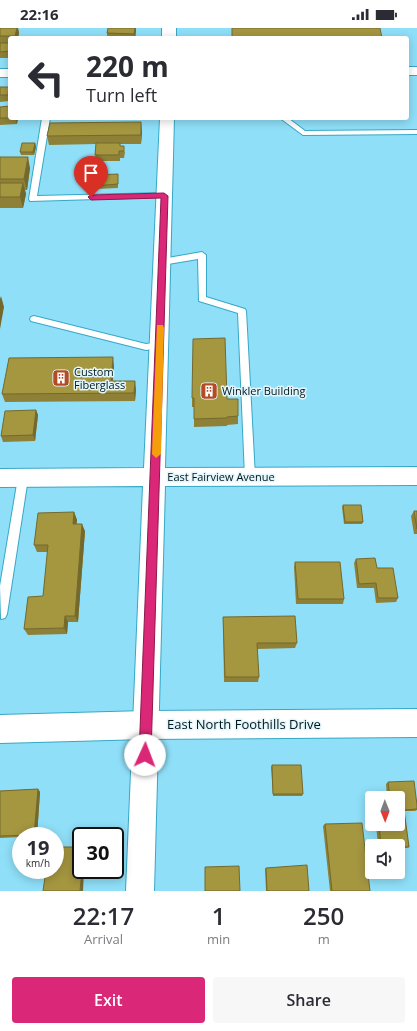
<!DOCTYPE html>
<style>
body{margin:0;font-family:"Open Sans",sans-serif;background:#f7f7f7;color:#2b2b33;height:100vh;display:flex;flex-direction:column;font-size:15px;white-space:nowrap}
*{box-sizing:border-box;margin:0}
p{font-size:13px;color:#7c7c81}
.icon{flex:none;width:22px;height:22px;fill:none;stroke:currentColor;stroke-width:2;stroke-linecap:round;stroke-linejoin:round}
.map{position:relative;height:863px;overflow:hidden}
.sheet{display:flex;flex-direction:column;background:#fff;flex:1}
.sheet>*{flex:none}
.top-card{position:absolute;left:8px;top:8px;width:401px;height:84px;border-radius:4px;box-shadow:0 2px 10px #0003;background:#fff;color:#2b2b33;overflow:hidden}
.needle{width:26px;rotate:179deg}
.controls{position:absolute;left:365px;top:763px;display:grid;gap:8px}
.controls a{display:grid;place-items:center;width:40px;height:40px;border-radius:4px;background:#fff;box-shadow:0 2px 10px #0003;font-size:20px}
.speed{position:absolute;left:12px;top:799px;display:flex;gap:8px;font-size:20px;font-weight:700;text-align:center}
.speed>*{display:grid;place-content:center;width:52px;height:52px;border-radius:50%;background:#fff;box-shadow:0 2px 10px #0003;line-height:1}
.speed small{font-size:10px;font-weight:400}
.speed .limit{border:2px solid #111;border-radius:6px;background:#fff;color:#111}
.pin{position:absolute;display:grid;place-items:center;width:34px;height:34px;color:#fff;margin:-41px -17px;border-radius:50% 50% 50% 0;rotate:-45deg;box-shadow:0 0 4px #0007}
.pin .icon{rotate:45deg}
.me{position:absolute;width:44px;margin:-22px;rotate:2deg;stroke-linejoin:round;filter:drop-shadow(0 0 3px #0008)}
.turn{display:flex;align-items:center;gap:14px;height:84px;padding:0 12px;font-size:18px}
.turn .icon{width:52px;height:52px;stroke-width:2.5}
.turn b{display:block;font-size:28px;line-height:34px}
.eta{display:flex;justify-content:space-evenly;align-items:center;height:68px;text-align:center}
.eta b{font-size:24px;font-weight:600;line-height:28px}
.primary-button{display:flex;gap:8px;margin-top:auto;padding:8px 12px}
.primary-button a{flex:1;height:46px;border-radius:4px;background:#db2777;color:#fff;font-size:16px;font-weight:600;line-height:46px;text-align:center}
.primary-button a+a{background:#f7f7f7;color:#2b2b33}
.status{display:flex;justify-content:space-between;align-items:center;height:28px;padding:0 20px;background:#fff;direction:ltr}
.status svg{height:11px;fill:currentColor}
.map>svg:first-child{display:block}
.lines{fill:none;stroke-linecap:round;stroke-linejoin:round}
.service-casing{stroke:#36a8c6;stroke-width:2}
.minor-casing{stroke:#36a8c6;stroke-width:2}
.secondary-casing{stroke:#36a8c6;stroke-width:2}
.service{fill:#fff;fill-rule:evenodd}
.minor{fill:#fff;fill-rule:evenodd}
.secondary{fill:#fff;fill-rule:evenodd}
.wall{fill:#8e8137}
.shaded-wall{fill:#74692d}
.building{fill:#a59640;stroke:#74692d}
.route{fill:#db2777;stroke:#8e194d}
.slow{fill:#f59e0b}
.labels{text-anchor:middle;stroke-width:3;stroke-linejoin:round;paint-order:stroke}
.poi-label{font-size:11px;fill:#01171e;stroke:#e3f6fc;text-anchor:start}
.street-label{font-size:11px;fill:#01171e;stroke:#e3f6fc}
.near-street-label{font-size:13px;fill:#01171e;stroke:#e3f6fc}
</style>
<div class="status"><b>22:16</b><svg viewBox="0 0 49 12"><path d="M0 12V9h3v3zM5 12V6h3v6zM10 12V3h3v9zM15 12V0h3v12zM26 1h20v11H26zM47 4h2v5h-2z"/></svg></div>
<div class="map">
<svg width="417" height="863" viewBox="0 0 417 863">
<rect width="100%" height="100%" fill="#8fdff8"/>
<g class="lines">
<defs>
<g id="service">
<polygon points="42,90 50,90 37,168 164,165 168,167 164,169 30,173 29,171"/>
<polygon points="280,90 288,90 305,103 417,102 417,106 303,107"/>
<polygon points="202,224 206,227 206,269 245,281 246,283 255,449 254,452 250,453 246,452 245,449 238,285 199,273 198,231 162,237 158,234 162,231"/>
<polygon points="34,288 146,316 160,314 164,317 160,320 146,322 31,293 30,291 31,289"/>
<polygon points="23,446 27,447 28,450 7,586 5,590 1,591 0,558 18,450 19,447"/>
</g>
<g id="minor">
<rect x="162" y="0" width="14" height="10"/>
<rect x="407" y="39" width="10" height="8"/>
<rect x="0" y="41" width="10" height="8"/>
<polygon points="160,90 174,90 165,440 417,439 417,457 165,458 154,863 126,863 143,458 0,459 0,441 144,440"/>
</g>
<polygon id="secondary" points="417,681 417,709 146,711 0,715 0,687 146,683"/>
</defs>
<!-- service casing -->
<use href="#service" class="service-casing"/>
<!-- minor casing -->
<use href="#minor" class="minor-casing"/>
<!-- secondary casing -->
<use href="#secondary" class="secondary-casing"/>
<!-- service -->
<use href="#service" class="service"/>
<!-- minor -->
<use href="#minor" class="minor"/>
<!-- secondary -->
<use href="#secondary" class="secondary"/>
</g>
<!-- wall -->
<g class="wall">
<polygon points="0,0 18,0 19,5 18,10 10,10 10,15 0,15"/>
<polygon points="136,3 135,10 107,10 107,5"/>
<rect x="0" y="15" width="10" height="15"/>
<polygon points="0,59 9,59 9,73 0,74"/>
<polygon points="10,78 10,90 18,90 17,96 0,97 0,79"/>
<polygon points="54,90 144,90 144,91 55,91"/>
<polygon points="142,104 141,116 120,116 120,118 125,124 124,130 120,130 120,133 96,133 95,127 96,116 49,117 47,108"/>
<polygon points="35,115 36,119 34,127 21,127 20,124"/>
<polygon points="0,129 30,140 27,162 25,162 26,166 23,180 0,180"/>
<polygon points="118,146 118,160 95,161 94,158"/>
<polygon points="114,338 113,353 136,361 135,373 5,374 2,366"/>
<polygon points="192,370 227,371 238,388 238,396 227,397 227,398 194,399 194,379 192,379"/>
<polygon points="36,382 38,387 35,413 3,414 1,408"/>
<polygon points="343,477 363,494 362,496 344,496 342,479"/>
<polygon points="414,483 417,483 417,506 414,506 411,488"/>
<polygon points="74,484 77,492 76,496 85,503 78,594 68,594 67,606 28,607 24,601 43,568 48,524 37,524 34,517"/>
<polygon points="356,531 377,540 398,570 396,574 376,575 374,560 357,560 354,535"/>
<polygon points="295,534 344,571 343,576 296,576 294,539"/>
<polygon points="223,589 297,615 295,620 257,621 259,649 258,654 224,654"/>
<polygon points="272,737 303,766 302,768 273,768 271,739"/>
<polygon points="388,754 417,777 417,782 415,783 404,783 409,819 406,820 398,820 398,818 378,818 376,796 398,796 398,770 387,770 386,756"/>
<polygon points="38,761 40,764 37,808 21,808 21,809 0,810 0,763"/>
<polygon points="325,796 370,863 330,863 323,798"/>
<polygon points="266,840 309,863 266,863 265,841"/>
</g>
<!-- shaded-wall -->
<g class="shaded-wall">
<polygon points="17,0 18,0 19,5 18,10 16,10 15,8"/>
<polygon points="135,0 136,0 136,3 135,10 134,10 134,6"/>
<polygon points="9,59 10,63 9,73 8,67"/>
<polygon points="15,90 18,90 17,96"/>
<polygon points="141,94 142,104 141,116"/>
<polygon points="35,115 36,119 34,127 33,124"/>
<polygon points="28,129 30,140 27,162 24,151"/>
<polygon points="23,155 26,166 23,180 20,169"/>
<polygon points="1,268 4,279 0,301 0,271"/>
<polygon points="113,329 114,338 112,361 111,353"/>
<polygon points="135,353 136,361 135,373 134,365"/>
<polygon points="36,382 38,387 35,413 33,407"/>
<polygon points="74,484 77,492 76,503 73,496"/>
<polygon points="82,496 85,503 78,594 75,588"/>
<polygon points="65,588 68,594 67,606 64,600"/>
<polygon points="38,761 40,764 37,808 34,807"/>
<polygon points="82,842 84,842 83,863 80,863"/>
</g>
<!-- building -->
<g class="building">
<polygon points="0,0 17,0 15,8 0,8"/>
<polygon points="108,0 135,0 134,6 107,5"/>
<polygon points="232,0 380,0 382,10 232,10"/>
<polygon points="0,15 10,15 10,23 0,24"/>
<polygon points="0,59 9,59 8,67 0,67"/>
<polygon points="10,78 10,90 0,90 0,79"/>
<polygon points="141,94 141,107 47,108 50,95"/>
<polygon points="22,115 35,115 33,124 20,124"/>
<polygon points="96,115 120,115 120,118 124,118 124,123 119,123 119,127 95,127"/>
<polygon points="0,129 28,129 24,151 0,151"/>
<polygon points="118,146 118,156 94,158 94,147"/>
<polygon points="0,155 23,155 20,169 0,169"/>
<polygon points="225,310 227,371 238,371 238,388 227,389 227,390 194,391 194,370 192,370 193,311"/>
<polygon points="113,329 111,353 135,353 134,365 2,366 9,330"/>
<polygon points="36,382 33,407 1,408 5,383"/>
<polygon points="343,477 361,477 363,494 345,494"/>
<polygon points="414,483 417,483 417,501"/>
<polygon points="74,484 73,496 82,496 75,588 65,588 64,600 24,601 28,569 43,568 48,517 34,517 38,485"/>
<polygon points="375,530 377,540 393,540 398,570 378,570 376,555 359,556 356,531"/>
<polygon points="295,534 340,534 344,571 298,571"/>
<polygon points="295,588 297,615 257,615 259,649 225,649 223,589"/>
<polygon points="272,737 301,737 303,766 273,766"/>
<polygon points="414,753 417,777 417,781 404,782 409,819 398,819 398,818 381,818 379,796 398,796 398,770 390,770 388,754"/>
<polygon points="38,761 34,807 0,808 0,763"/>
<polygon points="362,795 370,863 332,863 325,796"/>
<polygon points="55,819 81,819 81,842 82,842 80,863 43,863 46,842 55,842"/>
<polygon points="307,837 309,863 267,863 266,840"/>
<polygon points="239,838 240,863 205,863 205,839"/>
</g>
<!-- route -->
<polygon class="route" points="164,165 168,168 151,727 149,731 145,733 141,731 139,727 161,170 91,172 88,169 91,167"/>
<!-- slow -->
<polygon class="slow" points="157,297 163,297 164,300 161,426 156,430 152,426"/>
<!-- icons -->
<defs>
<symbol id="building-square" viewBox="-11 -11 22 22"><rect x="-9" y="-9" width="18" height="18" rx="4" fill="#b34c26" stroke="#e3f6fc"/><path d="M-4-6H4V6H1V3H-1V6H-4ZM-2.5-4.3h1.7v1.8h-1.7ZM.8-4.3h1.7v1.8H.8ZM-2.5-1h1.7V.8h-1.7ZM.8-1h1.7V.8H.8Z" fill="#fff"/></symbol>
</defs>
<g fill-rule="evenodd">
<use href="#building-square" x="51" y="340" width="20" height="20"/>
<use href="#building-square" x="199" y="353" width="20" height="20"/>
</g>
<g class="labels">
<!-- poi labels -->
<g class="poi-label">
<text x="74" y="348">Custom<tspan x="74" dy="13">Fiberglass</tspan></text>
<text x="222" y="367">Winkler Building</text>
</g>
<!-- street labels -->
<g class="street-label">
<text x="221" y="453">East Fairview Avenue</text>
</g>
<!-- near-street labels -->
<g class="near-street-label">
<text x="244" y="701">East North Foothills Drive</text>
</g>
</g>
</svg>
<div class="controls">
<a><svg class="needle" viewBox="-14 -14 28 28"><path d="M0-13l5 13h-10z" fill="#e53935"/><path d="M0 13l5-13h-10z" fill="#7c7c81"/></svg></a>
<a><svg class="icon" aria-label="sound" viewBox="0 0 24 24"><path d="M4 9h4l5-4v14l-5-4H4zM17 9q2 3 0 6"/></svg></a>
</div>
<div class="speed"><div>19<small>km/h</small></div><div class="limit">30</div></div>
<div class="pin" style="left:91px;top:169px;background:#d93025"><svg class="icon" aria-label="arrive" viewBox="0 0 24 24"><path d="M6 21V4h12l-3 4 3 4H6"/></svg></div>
<svg class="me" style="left:145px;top:727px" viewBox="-20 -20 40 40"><circle r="19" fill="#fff"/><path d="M0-13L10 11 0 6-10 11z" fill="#db2777"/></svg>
<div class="top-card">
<div class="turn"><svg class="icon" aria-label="left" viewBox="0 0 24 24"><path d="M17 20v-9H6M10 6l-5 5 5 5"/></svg><div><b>220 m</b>Turn left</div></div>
</div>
</div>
<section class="sheet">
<div class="eta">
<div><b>22:17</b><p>Arrival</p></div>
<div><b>1</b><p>min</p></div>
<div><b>250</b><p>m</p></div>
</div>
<div class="primary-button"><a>Exit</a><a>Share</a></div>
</section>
